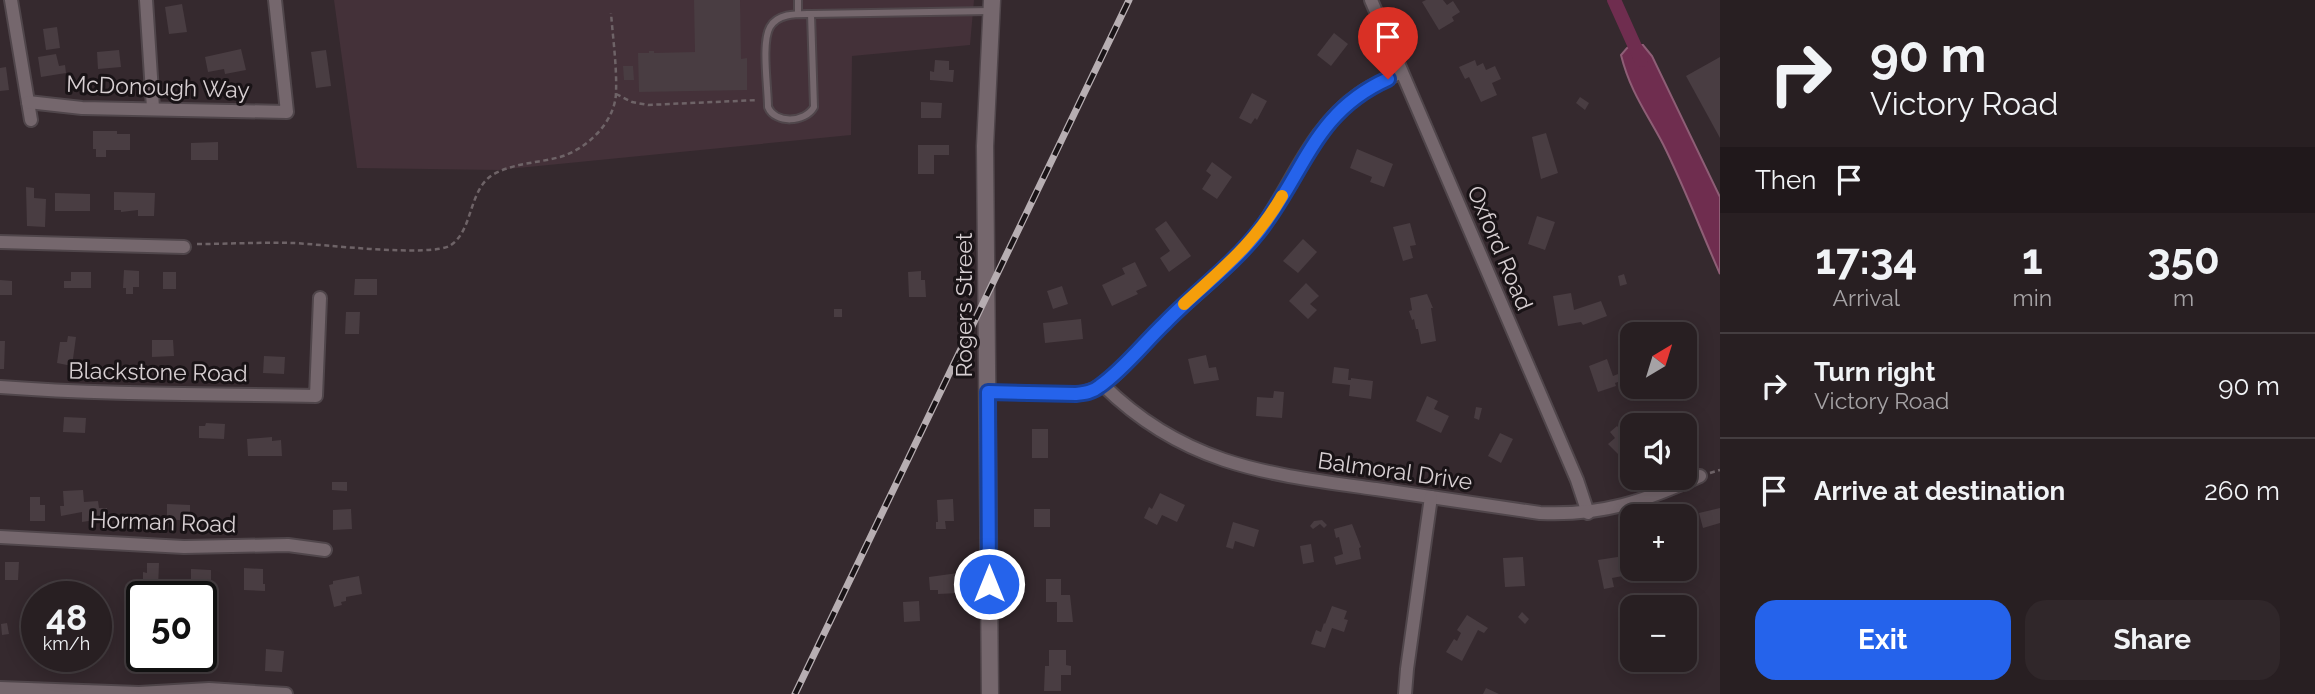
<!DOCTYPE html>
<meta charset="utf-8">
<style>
body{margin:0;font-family:Raleway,sans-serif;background:#30272a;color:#f1f3f6;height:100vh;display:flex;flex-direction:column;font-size:26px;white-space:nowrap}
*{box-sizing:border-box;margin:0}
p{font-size:23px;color:#a5a2a5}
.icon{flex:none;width:38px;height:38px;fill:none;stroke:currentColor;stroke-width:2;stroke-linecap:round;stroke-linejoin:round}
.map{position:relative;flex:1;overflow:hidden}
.details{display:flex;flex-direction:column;background:#281f22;width:595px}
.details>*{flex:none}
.top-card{background:#281f22;color:#f1f3f6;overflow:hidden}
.needle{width:46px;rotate:38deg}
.fabs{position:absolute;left:1620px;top:322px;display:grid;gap:14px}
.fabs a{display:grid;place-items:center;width:77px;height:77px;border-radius:14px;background:#281f22;box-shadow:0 4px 18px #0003,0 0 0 2px #443d40;font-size:35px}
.speed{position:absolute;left:21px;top:581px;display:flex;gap:14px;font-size:35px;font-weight:700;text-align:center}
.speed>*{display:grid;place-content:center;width:91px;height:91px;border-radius:50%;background:#281f22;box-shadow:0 4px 18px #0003,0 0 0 2px #443d40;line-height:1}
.speed small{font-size:18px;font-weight:400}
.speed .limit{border:4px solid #111;border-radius:10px;background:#fff;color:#111}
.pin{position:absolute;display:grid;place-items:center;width:60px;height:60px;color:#fff;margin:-72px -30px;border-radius:50% 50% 50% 0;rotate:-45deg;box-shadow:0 0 7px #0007}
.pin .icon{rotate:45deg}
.me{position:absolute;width:77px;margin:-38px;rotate:0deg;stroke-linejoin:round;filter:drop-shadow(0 0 5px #0008)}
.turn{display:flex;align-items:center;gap:24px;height:147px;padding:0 35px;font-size:32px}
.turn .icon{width:91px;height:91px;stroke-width:2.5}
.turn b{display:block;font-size:49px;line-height:60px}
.then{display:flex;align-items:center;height:66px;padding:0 35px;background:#0003;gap:14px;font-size:26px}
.eta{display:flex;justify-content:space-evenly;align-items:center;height:119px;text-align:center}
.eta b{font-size:42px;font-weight:700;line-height:49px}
.cta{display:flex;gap:14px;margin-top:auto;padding:14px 35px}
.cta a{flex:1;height:80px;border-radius:21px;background:#2563eb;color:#fff;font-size:28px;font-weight:700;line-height:80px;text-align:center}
.cta a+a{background:#30272a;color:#f1f3f6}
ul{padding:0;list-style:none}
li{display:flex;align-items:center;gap:21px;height:105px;padding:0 35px;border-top:2px solid #443d40}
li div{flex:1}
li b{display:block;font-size:26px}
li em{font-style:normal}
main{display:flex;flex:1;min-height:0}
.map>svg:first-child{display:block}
.built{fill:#443139}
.water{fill:#6f2d4f;stroke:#8e5e76;stroke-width:2}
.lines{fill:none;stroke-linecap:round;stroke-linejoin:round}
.canal{stroke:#6f2d4f;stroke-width:14}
.building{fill:#493d42}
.service-casing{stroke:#50464b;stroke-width:10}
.minor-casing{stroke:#50464b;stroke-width:16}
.secondary-casing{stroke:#50464b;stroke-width:19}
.path{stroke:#6e6367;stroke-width:2.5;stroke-dasharray:5 3.5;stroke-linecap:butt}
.service{stroke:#75676d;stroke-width:6}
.minor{stroke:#75676d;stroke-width:12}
.secondary{stroke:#75676d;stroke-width:16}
.rail-casing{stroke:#b7aeb2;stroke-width:7}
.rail{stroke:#191316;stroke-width:4.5;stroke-dasharray:13;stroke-linecap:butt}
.route-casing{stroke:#184099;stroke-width:18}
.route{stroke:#2563eb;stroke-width:12}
.slow{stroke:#f59e0b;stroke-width:12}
.labels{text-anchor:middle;stroke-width:6;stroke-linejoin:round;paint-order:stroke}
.street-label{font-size:23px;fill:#d7cfd2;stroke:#191316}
</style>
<main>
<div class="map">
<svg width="1720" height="694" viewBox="0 0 1720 694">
<rect width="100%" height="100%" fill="#35292e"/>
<!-- built -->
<polygon class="built" points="334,0 974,0 970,45 852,56 851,135 499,170 357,168"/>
<!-- water -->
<path class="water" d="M1634 45H1643L1652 56 1720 197V274C1701 231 1684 186 1663 144 1646 112 1630 91 1621 55L1627 48Z"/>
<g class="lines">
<!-- canal -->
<polyline class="canal" points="1614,0 1641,60"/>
</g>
<!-- building -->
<g class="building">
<polygon points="694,0 740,0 741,59 747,58 747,90 639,92 638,53 649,53 649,51 654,51 654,53 695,52"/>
<polygon points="1426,0 1443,0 1447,5 1453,1 1460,12 1452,17 1454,21 1439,30 1422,2"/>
<polygon points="182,4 187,32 169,34 165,7"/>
<polygon points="57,27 60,48 46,50 43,29"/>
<polygon points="1334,33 1348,44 1331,66 1317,55"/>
<polygon points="241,49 246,70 225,74 224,69 208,72 205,57"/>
<polygon points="119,50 121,67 98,69 97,52"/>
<polygon points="326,50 331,86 316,88 311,52"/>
<polygon points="56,54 59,66 65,65 66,73 41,77 38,57"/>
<polygon points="1720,57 1720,138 1686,76"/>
<polygon points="935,60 949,61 949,70 954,70 953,82 930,80 930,71 934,72"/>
<polygon points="1475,60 1477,66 1483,63 1486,70 1495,66 1501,79 1492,83 1497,95 1481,102 1469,77 1465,79 1459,67"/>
<polygon points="623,66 633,66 634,80 624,80"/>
<polygon points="6,67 9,90 0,91 0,68"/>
<polygon points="1252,93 1267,101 1257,120 1255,118 1251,124 1239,118"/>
<polygon points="1580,97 1589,103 1585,110 1576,103"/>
<polygon points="921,102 942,103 941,118 921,118"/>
<polygon points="93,131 117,131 117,134 130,134 130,150 106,150 106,157 96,157 96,149 93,149"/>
<polygon points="1546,133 1558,173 1541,179 1532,137"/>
<polygon points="218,142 218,160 191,160 191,143"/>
<polygon points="918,145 949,145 949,155 934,155 934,174 918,174"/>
<polygon points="1357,149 1393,164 1384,187 1370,182 1372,177 1350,168"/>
<polygon points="1212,162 1232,177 1217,199 1202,189 1211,175 1206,171"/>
<polygon points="26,187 34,188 34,198 46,199 45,227 27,226"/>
<polygon points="114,192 155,193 154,216 138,216 138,210 121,212 121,210 114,210"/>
<polygon points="55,193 90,194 90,211 55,211"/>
<polygon points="1537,216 1555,222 1545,250 1528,244"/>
<polygon points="1166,221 1191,256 1169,272 1160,258 1170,251 1155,229"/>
<polygon points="1410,223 1416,245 1410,246 1413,258 1403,261 1393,227"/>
<polygon points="1303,239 1317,252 1298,273 1283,261"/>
<polygon points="1135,262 1147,286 1136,291 1138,294 1112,306 1102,285 1125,274 1122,268"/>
<polygon points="124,270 139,271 139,287 133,287 133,294 126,294 126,288 123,288"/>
<polygon points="921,271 921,280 925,280 926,297 909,297 908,272"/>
<polygon points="71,272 91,272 91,288 64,288 64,281 71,281"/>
<rect x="163" y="272" width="13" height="17"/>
<polygon points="1624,274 1627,284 1620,286 1618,276"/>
<polygon points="355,279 377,279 377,295 354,295"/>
<polygon points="0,280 12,281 12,295 0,295"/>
<polygon points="1306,283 1319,296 1310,304 1317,310 1308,319 1289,301"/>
<polygon points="1062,286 1068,304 1053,309 1047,291"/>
<polygon points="1571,293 1574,310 1601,301 1607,316 1583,325 1581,322 1558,326 1553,296"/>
<polygon points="1427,294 1433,308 1431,308 1436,341 1421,344 1418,329 1416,329 1414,319 1412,320 1409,311 1412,310 1410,298"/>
<rect x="834" y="309" width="8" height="8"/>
<polygon points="346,312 360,312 359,334 345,334"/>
<polygon points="1081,319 1083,339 1045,343 1043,323"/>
<polygon points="68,336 76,337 72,366 57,363 60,342 67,342"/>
<polygon points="152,340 173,340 174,356 152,357"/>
<polygon points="0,341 5,341 4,369 0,369"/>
<polygon points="1206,355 1209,368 1216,367 1219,380 1194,384 1188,359"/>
<polygon points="264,356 285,357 284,374 263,373"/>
<polygon points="1607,359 1613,376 1618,374 1621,381 1615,383 1616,386 1598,392 1589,366"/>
<polygon points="1334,367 1349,369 1348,380 1351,380 1351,378 1373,381 1371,399 1349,396 1350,385 1332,383"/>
<polygon points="1274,391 1284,392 1282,418 1256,416 1257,397 1273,398"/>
<polygon points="1427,396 1438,401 1434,409 1449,416 1441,433 1416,421"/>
<polygon points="1476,407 1482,408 1479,420 1474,418"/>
<polygon points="64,417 86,418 85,433 63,432"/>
<polygon points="206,423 225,424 224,439 199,438 199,426 205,426"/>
<polygon points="1617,426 1633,443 1633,456 1631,454 1624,460 1608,444 1615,438 1610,432"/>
<rect x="1032" y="429" width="16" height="29"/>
<polygon points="1500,433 1513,439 1501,463 1488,456"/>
<polygon points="272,437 272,441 281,440 282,456 248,456 247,439"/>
<polygon points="332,482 347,482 347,491 332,490"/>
<polygon points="83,490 84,502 98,501 99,508 107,508 108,518 82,522 82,512 61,516 60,506 64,506 63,491"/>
<polygon points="1160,493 1185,505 1177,522 1162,515 1157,525 1144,518 1149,507 1152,509"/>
<polygon points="30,497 40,497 40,505 45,505 45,521 30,521"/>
<polygon points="953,499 954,521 945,521 946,529 936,529 936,522 938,522 937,500"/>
<polygon points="167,504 190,505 190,521 167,519"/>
<polygon points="1720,508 1720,523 1703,528 1699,513"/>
<polygon points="351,509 352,529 333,530 333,510"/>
<rect x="1034" y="509" width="16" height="18"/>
<polygon points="1322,520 1327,525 1324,528 1320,524 1313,529 1310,526 1314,521"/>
<polygon points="1233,522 1259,530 1254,547 1235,541 1233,549 1226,547"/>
<polygon points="1352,524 1361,547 1359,548 1361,559 1336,565 1334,557 1343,554 1339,537 1336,538 1334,529"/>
<polygon points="1311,544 1314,562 1303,564 1300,546"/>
<polygon points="1624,556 1628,575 1612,578 1614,587 1604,589 1598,560"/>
<polygon points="1523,557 1525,586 1505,587 1503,558"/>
<polygon points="5,562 19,562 18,580 5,580"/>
<polygon points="147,563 159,563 158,589 146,589 147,580 143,579 143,572 147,573"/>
<polygon points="244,568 263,569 263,584 265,584 265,591 244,590"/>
<polygon points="191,569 211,570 211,590 215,590 215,597 203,597 203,589 191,589"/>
<polygon points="958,573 959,593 938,594 938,590 930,590 929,577"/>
<polygon points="359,576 362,594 346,597 346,601 341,602 342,605 334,607 329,585 333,584 333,581"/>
<polygon points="1046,579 1061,579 1061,595 1070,595 1073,622 1057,622 1057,602 1046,602"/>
<polygon points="919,601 920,621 904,622 903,602"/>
<polygon points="1332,606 1347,611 1344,619 1348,620 1344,632 1332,628 1325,648 1311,644 1316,630 1321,632 1324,623 1325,624"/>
<polygon points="1522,612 1529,619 1525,624 1518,617"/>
<polygon points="1467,615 1488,628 1484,633 1478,630 1462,661 1446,652 1454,639 1457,641 1461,633 1457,630"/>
<polygon points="7,623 9,634 2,635 1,624"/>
<polygon points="96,639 101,639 100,657 96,657"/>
<polygon points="266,649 284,651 282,672 265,671"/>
<polygon points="1049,650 1066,650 1066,665 1071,666 1071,675 1061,675 1061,691 1044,691 1045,666 1049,666"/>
<polygon points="161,656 185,656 186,663 161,663"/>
<polygon points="1486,688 1499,694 1483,694"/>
</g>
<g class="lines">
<defs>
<g id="service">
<polyline points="798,0 798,14"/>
<path d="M811 14 814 107C805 123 775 124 768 107 768 88 761 42 770 27 778 13 797 14 811 14L989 11"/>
</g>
<g id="minor">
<polyline points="11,0 31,120"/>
<polyline points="146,0 153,108"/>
<polyline points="1371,0 1577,480 1588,513"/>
<polyline points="28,102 82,108 287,112 275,0"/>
<polyline points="0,242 184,247"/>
<path d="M1103 385C1185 466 1268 474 1376 489 1431 497 1485 505 1540 513 1602 516 1645 501 1700 476"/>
<path d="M0 387C105 395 211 394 316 396L320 298"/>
<path d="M987 392 1076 394C1109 391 1131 357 1153 334 1183 304 1218 279 1246 247 1288 199 1305 131 1359 94 1372 85 1387 79 1401 72"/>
<polyline points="0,537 184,547 288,545 325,550"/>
<polyline points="0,688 139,693 209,689 286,694"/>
<polyline points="1405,694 1407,669 1431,497"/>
</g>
<polyline id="secondary" points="990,694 985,146 992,0"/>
</defs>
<!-- service casing -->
<use href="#service" class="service-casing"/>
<!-- minor casing -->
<use href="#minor" class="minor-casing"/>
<!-- secondary casing -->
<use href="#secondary" class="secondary-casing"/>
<!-- path -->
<g class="path">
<polyline points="616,94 632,102 648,105 758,100"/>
<path d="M197 244C229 244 261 242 293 243 321 244 432 258 451 245 474 229 468 189 494 174 514 163 538 163 560 157 587 149 615 122 616 93 617 67 613 39 611 13"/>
<polyline points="1710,473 1720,470"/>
</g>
<!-- service -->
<use href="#service" class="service"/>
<!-- minor -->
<use href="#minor" class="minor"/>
<!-- secondary -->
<use href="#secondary" class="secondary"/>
<defs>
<polyline id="rail" points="795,694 1129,0"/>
</defs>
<!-- rail casing -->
<use href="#rail" class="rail-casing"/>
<!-- rail -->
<use href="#rail" class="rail"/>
</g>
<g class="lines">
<defs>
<path id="route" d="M989 584 988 392 1076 394C1085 393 1093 392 1100 386 1124 369 1144 343 1165 323 1196 291 1233 265 1260 230 1305 172 1314 112 1388 79"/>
</defs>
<!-- route casing -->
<use href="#route" class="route-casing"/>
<!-- route -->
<use href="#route" class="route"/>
<!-- slow -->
<path class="slow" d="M1184 304C1223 268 1255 243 1282 196"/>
</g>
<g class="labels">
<!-- street labels -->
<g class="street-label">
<text transform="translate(158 87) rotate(2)" y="8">McDonough Way</text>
<text transform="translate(1500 248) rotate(67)" y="8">Oxford Road</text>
<text transform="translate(964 305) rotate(-90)" y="8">Rogers Street</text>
<text transform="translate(158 372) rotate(1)" y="8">Blackstone Road</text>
<text transform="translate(1395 471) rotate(8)" y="8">Balmoral Drive</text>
<text transform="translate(163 522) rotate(2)" y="8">Horman Road</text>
</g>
</g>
</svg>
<div class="fabs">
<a><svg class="needle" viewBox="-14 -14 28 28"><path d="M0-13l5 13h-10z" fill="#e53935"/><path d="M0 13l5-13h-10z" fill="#a5a2a5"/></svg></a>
<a><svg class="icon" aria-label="sound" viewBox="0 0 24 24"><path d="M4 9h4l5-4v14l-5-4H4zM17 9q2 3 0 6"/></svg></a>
<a>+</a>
<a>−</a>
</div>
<div class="speed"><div>48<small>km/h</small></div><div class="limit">50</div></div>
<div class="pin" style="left:1388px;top:79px;background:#d93025"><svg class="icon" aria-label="arrive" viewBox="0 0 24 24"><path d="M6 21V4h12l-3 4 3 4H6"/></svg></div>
<svg class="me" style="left:989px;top:584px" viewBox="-20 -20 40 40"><circle r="17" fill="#2563eb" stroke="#fff" stroke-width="3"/><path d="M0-11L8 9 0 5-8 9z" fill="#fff"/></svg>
</div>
<section class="details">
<div class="top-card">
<div class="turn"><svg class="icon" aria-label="right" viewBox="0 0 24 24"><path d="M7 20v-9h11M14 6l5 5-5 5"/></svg><div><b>90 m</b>Victory Road</div></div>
<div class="then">Then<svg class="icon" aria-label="arrive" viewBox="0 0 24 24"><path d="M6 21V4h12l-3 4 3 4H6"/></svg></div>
</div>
<div class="eta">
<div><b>17:34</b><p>Arrival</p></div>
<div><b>1</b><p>min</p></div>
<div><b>350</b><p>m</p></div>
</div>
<ul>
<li><svg class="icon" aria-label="right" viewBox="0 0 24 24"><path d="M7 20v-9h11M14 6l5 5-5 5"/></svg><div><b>Turn right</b><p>Victory Road</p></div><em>90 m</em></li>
<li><svg class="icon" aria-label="arrive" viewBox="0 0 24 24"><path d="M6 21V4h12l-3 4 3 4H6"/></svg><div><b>Arrive at destination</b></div><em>260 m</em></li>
</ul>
<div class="cta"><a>Exit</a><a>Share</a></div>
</section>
</main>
